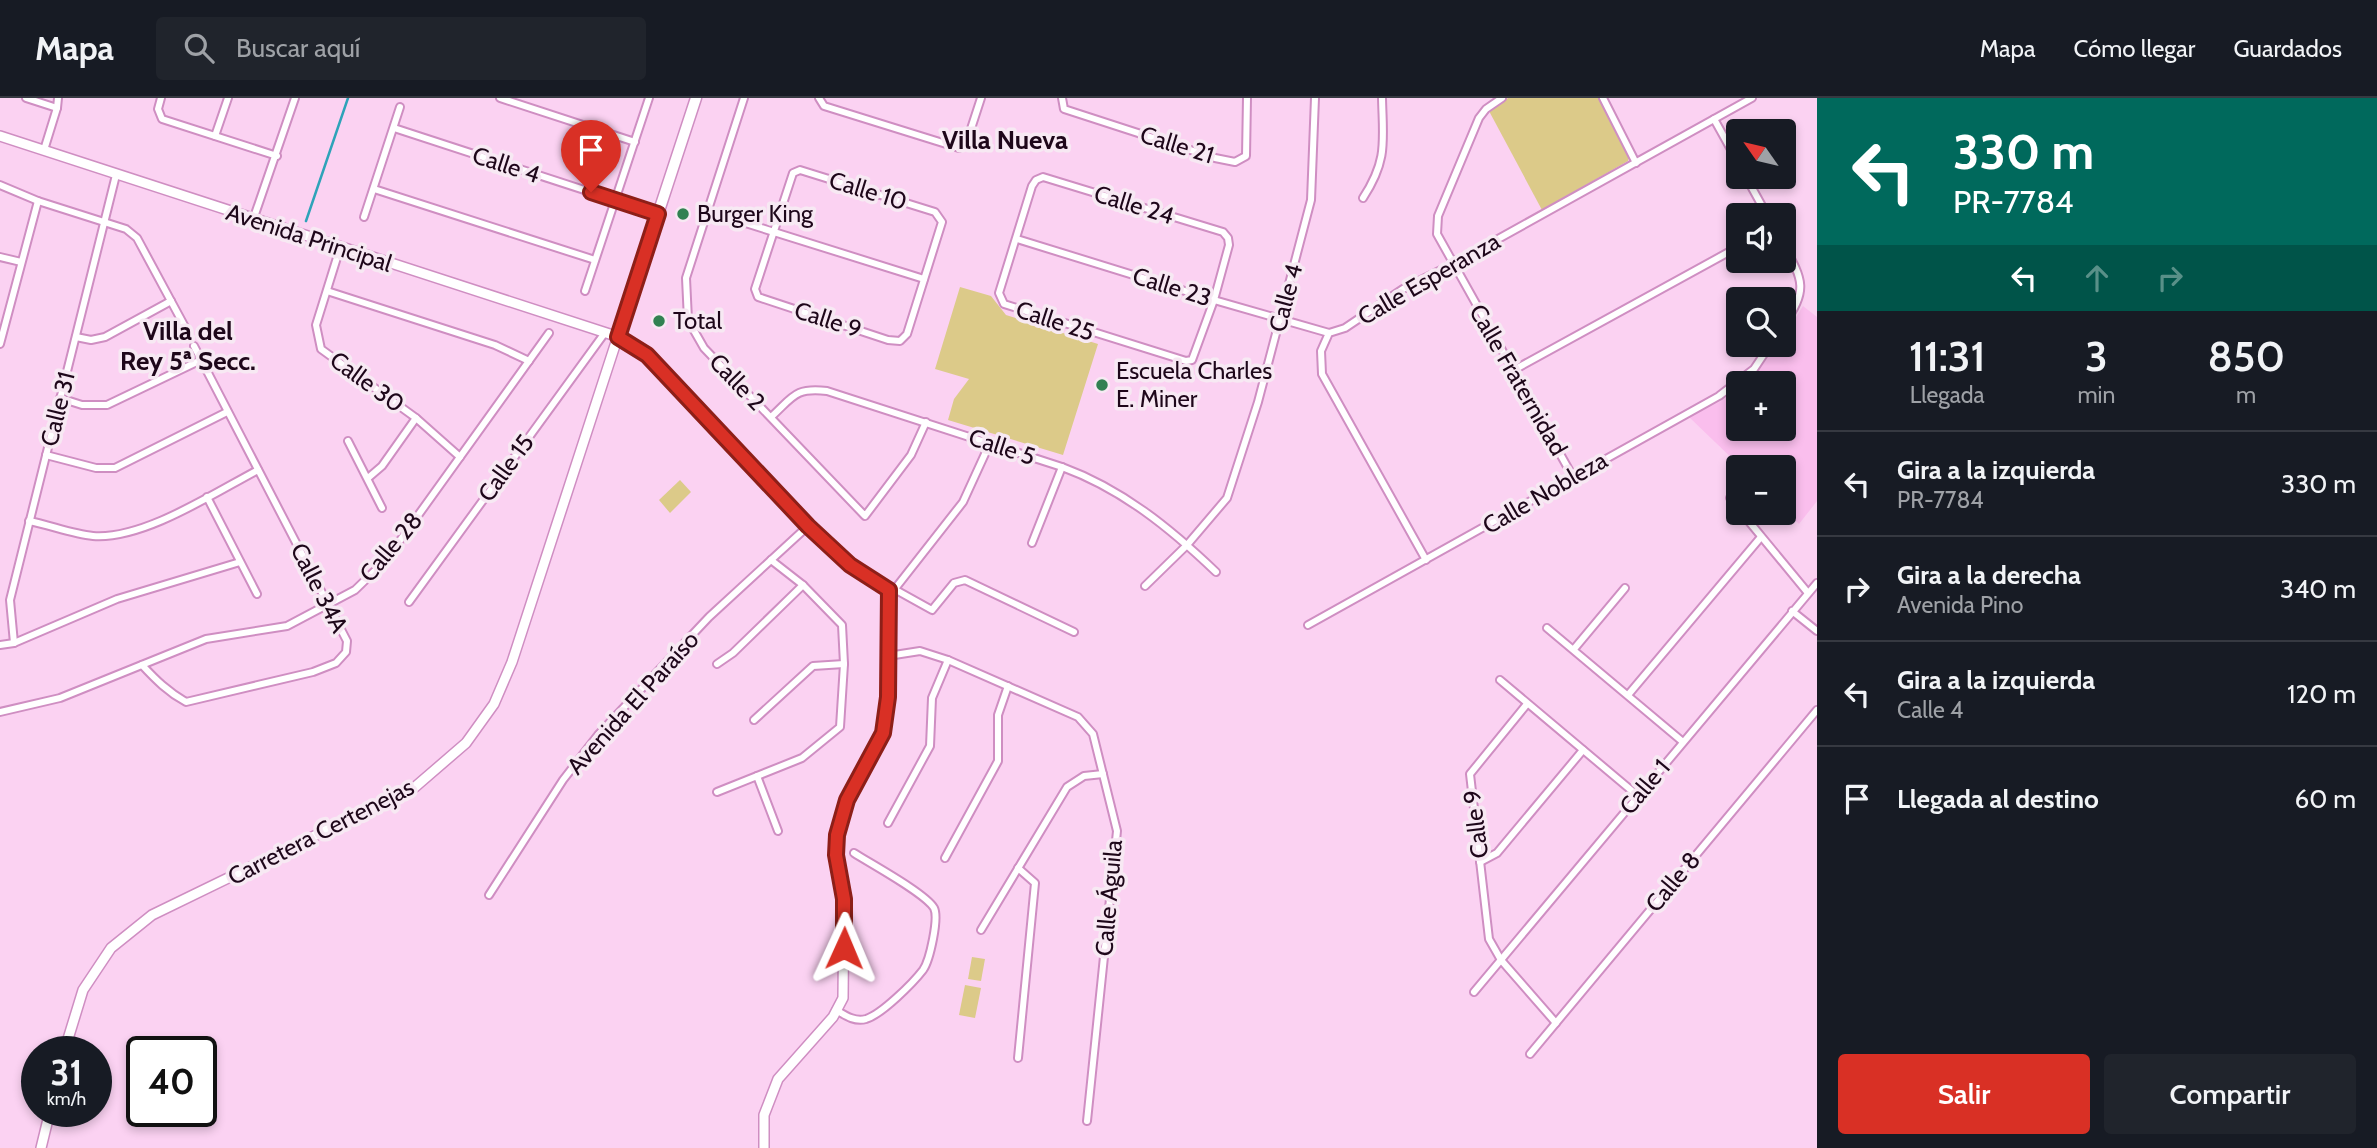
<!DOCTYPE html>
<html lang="es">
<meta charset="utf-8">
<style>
body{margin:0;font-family:Cabin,sans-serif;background:#20242c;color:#f1f3f6;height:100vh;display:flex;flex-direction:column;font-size:26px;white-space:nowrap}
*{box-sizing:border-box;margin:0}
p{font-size:23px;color:#9ea1a6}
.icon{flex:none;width:38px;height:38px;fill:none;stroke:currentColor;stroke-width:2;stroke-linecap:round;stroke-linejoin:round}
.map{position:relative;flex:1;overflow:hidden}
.panel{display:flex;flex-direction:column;background:#171b24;width:560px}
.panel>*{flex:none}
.guide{background:#00695c;color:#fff;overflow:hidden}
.needle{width:46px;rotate:304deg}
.fabs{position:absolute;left:1726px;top:21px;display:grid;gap:14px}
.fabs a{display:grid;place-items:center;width:70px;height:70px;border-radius:7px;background:#171b24;box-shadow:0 4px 10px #0003;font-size:35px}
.speed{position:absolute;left:21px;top:938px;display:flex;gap:14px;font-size:35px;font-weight:700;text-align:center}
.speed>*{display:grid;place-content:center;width:91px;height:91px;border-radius:50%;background:#171b24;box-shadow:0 4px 10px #0003;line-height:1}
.speed small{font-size:18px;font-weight:400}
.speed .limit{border:4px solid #111;border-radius:10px;background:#fff;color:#111}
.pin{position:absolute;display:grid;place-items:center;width:60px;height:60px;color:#fff;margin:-72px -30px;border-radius:50% 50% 50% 0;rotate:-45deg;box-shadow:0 0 7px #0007}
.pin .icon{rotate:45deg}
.me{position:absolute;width:77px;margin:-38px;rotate:1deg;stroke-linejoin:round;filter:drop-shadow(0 0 5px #0008)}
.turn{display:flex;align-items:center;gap:24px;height:147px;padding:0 21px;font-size:32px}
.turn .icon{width:91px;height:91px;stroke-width:2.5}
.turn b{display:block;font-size:49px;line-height:60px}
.lanes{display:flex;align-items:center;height:66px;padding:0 21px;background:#0003;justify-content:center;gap:35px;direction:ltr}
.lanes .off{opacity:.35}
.eta{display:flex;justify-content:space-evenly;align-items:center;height:119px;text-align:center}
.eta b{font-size:42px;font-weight:600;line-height:49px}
.primary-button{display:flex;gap:14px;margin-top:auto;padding:14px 21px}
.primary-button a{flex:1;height:80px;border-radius:7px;background:#d93025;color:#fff;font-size:28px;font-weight:600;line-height:80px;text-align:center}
.primary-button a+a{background:#20242c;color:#f1f3f6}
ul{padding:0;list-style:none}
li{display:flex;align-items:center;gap:21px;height:105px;padding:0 21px;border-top:2px solid #363941}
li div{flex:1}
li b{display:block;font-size:26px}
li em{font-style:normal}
header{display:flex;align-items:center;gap:42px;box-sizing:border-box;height:98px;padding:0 35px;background:#171b24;border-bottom:2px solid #363941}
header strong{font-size:33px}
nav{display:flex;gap:38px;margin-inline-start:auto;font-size:24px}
.search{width:490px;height:63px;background:#20242c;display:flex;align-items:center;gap:18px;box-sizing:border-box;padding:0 24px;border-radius:7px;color:#9ea1a6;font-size:26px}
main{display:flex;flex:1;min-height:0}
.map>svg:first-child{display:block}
.built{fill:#fabeed}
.green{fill:#dcca89}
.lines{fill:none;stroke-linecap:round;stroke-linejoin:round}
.stream{stroke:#2ea3b9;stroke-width:2.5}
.street-casing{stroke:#cf8ec2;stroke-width:10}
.secondary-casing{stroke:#cf8ec2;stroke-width:12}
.primary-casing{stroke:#cf8ec2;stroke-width:13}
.street{stroke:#fff;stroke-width:6}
.secondary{stroke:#fff;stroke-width:9}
.primary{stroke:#fff;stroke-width:10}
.route-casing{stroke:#8d1f18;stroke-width:18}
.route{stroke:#d93025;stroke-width:12}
.poi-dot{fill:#318151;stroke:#f7e9f3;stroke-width:2.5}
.labels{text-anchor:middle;stroke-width:7;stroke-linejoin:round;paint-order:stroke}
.street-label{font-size:24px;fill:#1e071a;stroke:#f7e9f3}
.poi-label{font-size:24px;fill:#1e071a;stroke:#f7e9f3;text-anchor:start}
.neighbourhood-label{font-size:26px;font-weight:bold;fill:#1e071a;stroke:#f7e9f3}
</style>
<header>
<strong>Mapa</strong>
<div class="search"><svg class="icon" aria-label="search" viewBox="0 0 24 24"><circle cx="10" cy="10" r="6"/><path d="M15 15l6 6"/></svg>Buscar aquí</div>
<nav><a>Mapa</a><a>Cómo llegar</a><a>Guardados</a></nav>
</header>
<main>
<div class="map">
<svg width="1817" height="1050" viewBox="0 0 1817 1050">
<rect width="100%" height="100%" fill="#fbd2f2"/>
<!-- built -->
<polygon class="built" points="1803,208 1817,219 1817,403 1799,426 1783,411 1783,369 1741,369 1689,319 1721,303 1738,290 1738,331 1783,331 1783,285 1744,285 1755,276 1778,247 1783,247 1783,240"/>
<!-- green -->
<g class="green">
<polygon points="1508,0 1600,0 1629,59 1628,63 1542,112 1489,13"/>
<polygon points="960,189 991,198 1006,217 1098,246 1063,357 948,322 954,301 969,281 935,271"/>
<polygon points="680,382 691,394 670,415 659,402"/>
<polygon points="972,859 985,861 981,883 968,881"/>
<polygon points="965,887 981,890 975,920 959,917"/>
</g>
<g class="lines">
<!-- stream -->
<polyline class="stream" points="306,123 348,0"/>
<defs>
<g id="street">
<polyline points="26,0 57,10"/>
<polyline points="161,0 158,11 162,21 277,58"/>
<polyline points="500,0 635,44"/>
<polyline points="744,0 686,180 688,222 704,250 865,418 911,357 926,324"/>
<polyline points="819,0 824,8 959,50 967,43 981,0"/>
<polyline points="1062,0 1064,11 1215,60 1235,64 1246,58 1247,0"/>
<polyline points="1502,0 1486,11 1479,20 1438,118 1437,136 1573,379"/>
<polyline points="1603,0 1636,65"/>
<polyline points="1714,21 1738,64"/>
<polyline points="394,30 658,116"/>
<polyline points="215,38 228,0"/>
<polyline points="44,52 57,10 58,0"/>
<polygon points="800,72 935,114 942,124 907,236 900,243 888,242 758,199 755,191 793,75"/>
<polygon points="1043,79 1223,134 1228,140 1229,147 1214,202 1192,262 1186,263 1004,206 999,195 1032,88 1036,82"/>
<polyline points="1746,79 1767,117"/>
<polyline points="0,87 38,103 126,131 137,140 185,229"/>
<polyline points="374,91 595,162"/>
<path d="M1363 100C1388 62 1383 43 1382 0"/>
<polyline points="707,113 924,181"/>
<polyline points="364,119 400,9"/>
<polyline points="253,122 295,0"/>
<polyline points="1017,141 1214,202 1329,235"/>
<path d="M1783 146C1804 184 1808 191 1783 228"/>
<polyline points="340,150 316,227 321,251 416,320 460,359"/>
<polyline points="0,159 21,164"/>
<polyline points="327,193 495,247 529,263"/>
<polyline points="585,193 649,0"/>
<polyline points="76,239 91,242 105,239 171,203"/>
<polyline points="0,246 38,103"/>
<polyline points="1512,273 1738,149"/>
<polyline points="60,300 82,307 107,307 201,262"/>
<path d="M771 319C793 299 795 289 827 293L1062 369C1122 391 1170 430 1216 474"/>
<polyline points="348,343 382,410"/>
<polyline points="46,357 96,370 115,370 227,314"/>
<polyline points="368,380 382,368 416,320"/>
<polyline points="207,399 257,496"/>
<polyline points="1730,400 1738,410"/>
<polyline points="1742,415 1808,495"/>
<path d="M29 423C50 427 72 436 93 438 143 442 214 395 258 372"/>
<polyline points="1032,445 1062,369"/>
<polyline points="1426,462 1322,276 1321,253 1329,235 1345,230 1403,191 1453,166 1752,0"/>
<polyline points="1145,488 1187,447 1227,400 1258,304 1311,102 1315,0"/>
<polyline points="894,492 963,404 990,345"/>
<polyline points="896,492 932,512 954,485 965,482 1074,534"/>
<polyline points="409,504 604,236"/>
<polyline points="1792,513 1817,533"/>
<polyline points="1308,527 1719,298 1754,271 1770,247"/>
<polyline points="1547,530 1683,644"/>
<polyline points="14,545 10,502 116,77"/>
<polyline points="0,547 14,545 117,501 240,464"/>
<polyline points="1574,551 1625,490"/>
<polyline points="888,558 920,553 948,562 1078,619 1093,636 1117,733 1087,1023"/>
<polyline points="717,566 733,555 803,487"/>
<path d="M142 567C156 582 168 594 186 604L313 574 336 565 346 554 347 543 194 248"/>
<polyline points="1500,582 1638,698"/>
<polyline points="1628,597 1761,439"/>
<polyline points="1527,606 1470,676 1489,841 1501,862 1556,925"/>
<polyline points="0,614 60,600 206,541 287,528 355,492 386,462 549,235"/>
<polyline points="754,622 813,568 844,566"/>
<polyline points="757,678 778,733"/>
<polyline points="717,694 802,660 840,629 844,566 842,527 803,487 771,462"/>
<polyline points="888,725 930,648 932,600 948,562"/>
<polyline points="945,760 998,663 998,617 1008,588"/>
<polyline points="1480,764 1497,755 1583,652"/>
<polyline points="1018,770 1035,785 1018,960"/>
<polyline points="489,797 563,682 598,637 709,519 808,428"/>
<polyline points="981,832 1067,689 1084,678 1103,676"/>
<polyline points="1474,894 1817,485"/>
<path d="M836 912C846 918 855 924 866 921 882 916 913 885 923 872 930 862 939 820 934 810 925 795 871 766 854 755"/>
<polyline points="1530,956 1817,612"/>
</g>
<g id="secondary">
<polyline points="0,38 625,241 647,257 808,428 850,466 889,492 888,599 883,635 847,702 837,737 836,757 844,801 843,900 833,919 778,981 764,1017 764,1050"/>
<polyline points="64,954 83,892 111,850 152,817 415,689 466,645 494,606 512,564 618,238"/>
<polyline points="41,1050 50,1013"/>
</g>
<polyline id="primary" points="618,238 696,0"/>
</defs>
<!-- street casing -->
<use href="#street" class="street-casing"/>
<!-- secondary casing -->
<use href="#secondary" class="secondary-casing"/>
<!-- primary casing -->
<use href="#primary" class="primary-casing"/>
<!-- street -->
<use href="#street" class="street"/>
<!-- secondary -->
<use href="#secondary" class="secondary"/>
<!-- primary -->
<use href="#primary" class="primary"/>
</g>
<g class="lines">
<defs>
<polyline id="route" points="591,94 658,116 618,239 647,257 808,428 850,467 889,492 888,599 883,635 847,702 837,737 836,757 844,801 844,850"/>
</defs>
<!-- route casing -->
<use href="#route" class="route-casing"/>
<!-- route -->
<use href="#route" class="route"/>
</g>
<!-- markers -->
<g class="poi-dot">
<circle cx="683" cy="116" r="7"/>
<circle cx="659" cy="223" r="7"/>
<circle cx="1102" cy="287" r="7"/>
</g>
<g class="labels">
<!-- street labels -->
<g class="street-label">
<text transform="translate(1177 47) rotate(17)" y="8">Calle 21</text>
<text transform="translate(506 67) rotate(18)" y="8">Calle 4</text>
<text transform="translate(868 93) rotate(17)" y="8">Calle 10</text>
<text transform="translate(1134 107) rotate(17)" y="8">Calle 24</text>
<text transform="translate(309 140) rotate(18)" y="8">Avenida Principal</text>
<text transform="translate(1429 181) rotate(-30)" y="8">Calle Esperanza</text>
<text transform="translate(1172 189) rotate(17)" y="8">Calle 23</text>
<text transform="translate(1286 200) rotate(-75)" y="8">Calle 4</text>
<text transform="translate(828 222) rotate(18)" y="8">Calle 9</text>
<text transform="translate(1055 223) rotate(18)" y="8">Calle 25</text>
<text transform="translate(1518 282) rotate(60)" y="8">Calle Fraternidad</text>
<text transform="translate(367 284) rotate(36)" y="8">Calle 30</text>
<text transform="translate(737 284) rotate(46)" y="8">Calle 2</text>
<text transform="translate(58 311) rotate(-76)" y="8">Calle 31</text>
<text transform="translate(1002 349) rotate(18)" y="8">Calle 5</text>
<text transform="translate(506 370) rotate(-54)" y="8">Calle 15</text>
<text transform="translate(1545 395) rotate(-30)" y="8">Calle Nobleza</text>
<text transform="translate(391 449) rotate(-50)" y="8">Calle 28</text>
<text transform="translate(319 490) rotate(63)" y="8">Calle 34A</text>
<text transform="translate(633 605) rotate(-48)" y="8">Avenida El Paraíso</text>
<text transform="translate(1645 689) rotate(-50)" y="8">Calle 1</text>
<text transform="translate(1476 726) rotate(-97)" y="8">Calle 9</text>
<text transform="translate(321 734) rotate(-27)" y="8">Carretera Certenejas</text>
<text transform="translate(1673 784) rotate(-50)" y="8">Calle 8</text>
<text transform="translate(1109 800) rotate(-85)" y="8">Calle Águila</text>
</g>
<!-- poi labels -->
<g class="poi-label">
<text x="697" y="124">Burger King</text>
<text x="673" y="231">Total</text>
<text x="1116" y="281">Escuela Charles<tspan x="1116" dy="28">E. Miner</tspan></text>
</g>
<!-- neighbourhood labels -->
<g class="neighbourhood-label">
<text x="1005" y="51">Villa Nueva</text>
<text x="188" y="242">Villa del<tspan x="188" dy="30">Rey 5ª Secc.</tspan></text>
</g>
</g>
</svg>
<div class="fabs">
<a><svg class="needle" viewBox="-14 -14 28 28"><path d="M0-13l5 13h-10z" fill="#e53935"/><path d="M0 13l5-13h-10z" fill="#9ea1a6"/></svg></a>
<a><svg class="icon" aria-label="sound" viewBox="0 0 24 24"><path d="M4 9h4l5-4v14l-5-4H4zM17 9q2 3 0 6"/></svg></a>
<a><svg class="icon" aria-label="search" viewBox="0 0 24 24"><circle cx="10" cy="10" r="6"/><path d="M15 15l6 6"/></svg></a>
<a>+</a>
<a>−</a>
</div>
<div class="speed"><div>31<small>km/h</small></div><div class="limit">40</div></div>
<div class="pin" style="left:591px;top:94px;background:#d93025"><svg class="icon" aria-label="arrive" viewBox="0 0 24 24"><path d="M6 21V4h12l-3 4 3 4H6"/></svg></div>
<svg class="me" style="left:844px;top:850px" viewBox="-20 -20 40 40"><path d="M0-17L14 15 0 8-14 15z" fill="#d93025" stroke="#fff" stroke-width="4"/></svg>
</div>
<section class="panel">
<div class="guide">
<div class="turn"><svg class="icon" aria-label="left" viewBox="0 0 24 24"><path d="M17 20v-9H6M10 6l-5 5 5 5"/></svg><div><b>330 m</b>PR-7784</div></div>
<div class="lanes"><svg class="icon" aria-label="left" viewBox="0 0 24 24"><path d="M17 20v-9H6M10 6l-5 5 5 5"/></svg><svg class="icon off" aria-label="ahead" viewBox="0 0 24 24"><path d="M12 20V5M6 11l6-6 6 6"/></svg><svg class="icon off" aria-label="right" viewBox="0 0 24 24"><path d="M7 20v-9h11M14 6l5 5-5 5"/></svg></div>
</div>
<div class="eta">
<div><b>11:31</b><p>Llegada</p></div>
<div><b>3</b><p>min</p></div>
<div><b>850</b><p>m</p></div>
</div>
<ul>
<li><svg class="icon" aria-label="left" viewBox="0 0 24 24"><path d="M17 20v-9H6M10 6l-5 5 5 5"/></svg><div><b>Gira a la izquierda</b><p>PR-7784</p></div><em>330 m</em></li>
<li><svg class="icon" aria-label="right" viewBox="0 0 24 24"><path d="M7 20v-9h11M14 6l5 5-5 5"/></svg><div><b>Gira a la derecha</b><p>Avenida Pino</p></div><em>340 m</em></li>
<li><svg class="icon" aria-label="left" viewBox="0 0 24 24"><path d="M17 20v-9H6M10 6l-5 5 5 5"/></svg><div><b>Gira a la izquierda</b><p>Calle 4</p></div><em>120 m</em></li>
<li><svg class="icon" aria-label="arrive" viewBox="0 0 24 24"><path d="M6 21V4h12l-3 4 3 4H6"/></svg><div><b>Llegada al destino</b></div><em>60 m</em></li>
</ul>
<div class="primary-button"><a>Salir</a><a>Compartir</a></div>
</section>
</main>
